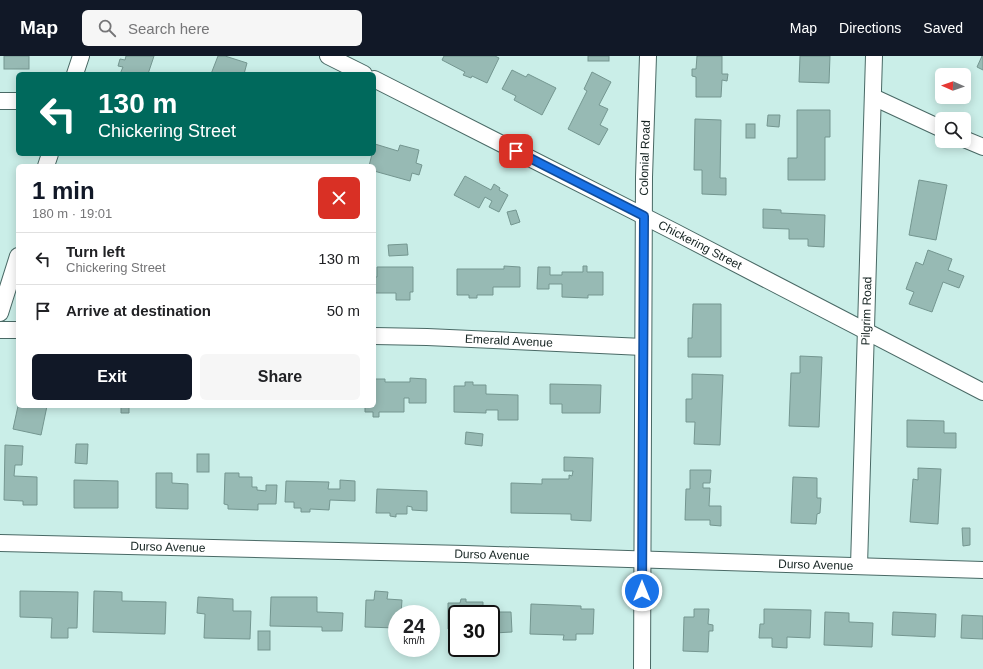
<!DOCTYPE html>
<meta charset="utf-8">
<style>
body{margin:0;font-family:Arial,sans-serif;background:#f6f6f6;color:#202124;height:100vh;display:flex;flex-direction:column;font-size:15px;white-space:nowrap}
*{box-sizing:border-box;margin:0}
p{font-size:13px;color:#757577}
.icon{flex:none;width:22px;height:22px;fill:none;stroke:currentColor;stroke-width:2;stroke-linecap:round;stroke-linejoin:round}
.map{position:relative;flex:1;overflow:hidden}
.sheet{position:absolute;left:16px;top:108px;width:360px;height:244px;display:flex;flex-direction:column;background:#fff;border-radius:6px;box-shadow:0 2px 10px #0003}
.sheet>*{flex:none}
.hud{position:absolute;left:16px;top:16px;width:360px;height:84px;border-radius:6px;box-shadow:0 2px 10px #0003;background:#00695c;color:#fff;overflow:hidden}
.needle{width:26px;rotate:272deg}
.tools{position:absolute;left:935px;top:12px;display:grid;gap:8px}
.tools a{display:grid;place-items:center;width:36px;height:36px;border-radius:6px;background:#fff;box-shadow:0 2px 10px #0003;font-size:20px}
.speed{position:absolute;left:388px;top:549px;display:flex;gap:8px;font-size:20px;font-weight:700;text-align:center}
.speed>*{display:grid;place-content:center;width:52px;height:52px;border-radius:50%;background:#fff;box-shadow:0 2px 10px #0003;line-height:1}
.speed small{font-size:10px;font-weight:400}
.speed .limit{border:2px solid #111;border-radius:6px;background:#fff;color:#111}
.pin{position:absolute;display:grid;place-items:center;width:34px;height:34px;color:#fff;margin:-17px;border-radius:8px;box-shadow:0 2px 6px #0006}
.me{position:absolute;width:44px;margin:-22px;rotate:0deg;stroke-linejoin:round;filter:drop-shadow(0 0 3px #0008)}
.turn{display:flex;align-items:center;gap:14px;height:84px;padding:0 16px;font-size:18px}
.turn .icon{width:52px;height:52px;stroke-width:2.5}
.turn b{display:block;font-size:28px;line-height:34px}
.round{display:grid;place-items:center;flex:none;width:42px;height:42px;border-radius:6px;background:#f6f6f6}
.summary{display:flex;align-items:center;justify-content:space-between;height:68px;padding:0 16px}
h1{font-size:24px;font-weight:600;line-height:30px;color:#111827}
.primary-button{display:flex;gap:8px;margin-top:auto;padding:8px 16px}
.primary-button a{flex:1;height:46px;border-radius:6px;background:#111827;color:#fff;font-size:16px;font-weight:600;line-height:46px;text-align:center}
.primary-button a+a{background:#f6f6f6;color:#202124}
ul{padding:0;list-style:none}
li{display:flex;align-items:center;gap:12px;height:52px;padding:0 16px;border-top:1px solid #e0e0e0}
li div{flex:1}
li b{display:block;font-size:15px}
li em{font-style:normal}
header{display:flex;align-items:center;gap:24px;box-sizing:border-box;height:56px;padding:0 20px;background:#111827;color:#fff}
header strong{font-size:19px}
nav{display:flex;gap:22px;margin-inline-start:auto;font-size:14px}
.search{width:280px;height:36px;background:#f6f6f6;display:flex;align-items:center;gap:10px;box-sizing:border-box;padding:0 14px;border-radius:6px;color:#757577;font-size:15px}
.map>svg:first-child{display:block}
.building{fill:#97bab4;stroke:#749690}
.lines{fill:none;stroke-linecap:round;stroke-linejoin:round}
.minor-casing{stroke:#496965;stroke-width:18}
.minor{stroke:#fff;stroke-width:16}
.route-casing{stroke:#114b97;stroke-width:10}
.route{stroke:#1a73e8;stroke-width:7}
.labels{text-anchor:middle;stroke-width:3;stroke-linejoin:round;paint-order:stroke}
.street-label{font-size:12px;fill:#152321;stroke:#caeee8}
</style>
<header>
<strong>Map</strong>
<div class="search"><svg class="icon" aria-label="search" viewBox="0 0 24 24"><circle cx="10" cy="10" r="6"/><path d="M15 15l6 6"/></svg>Search here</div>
<nav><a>Map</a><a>Directions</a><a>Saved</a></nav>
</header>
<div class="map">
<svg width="983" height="613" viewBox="0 0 983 613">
<rect width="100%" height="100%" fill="#caeee8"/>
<!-- building -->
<g class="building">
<rect x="4" y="0" width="25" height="13"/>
<polygon points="126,0 154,0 148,18 120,18 123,11 118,10 120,3 125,4"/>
<polygon points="218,0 225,0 247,7 244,18 211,18"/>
<polygon points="444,0 495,0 499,2 487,27 472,20 471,22 463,19 465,16 442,4"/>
<rect x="588" y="0" width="21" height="5"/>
<polygon points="697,0 722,0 722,18 728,18 727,25 722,24 721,41 696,41 696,21 692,20 692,13 696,13"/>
<polygon points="800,0 830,0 829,27 799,26"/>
<polygon points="982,0 983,0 983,14 977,11"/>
<polygon points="512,14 526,21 528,18 556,32 542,59 514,44 516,40 502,33"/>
<polygon points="592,16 611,26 599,49 608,53 600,69 608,73 599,89 568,73 587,35 584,33"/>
<polygon points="797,54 830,54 830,81 825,81 825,124 788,124 788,102 797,102"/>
<polygon points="768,59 780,59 779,71 767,70"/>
<polygon points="695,63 721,64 720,122 726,122 726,139 702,138 702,114 694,114"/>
<rect x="746" y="68" width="9" height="14"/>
<polygon points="375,88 398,95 400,89 419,94 416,107 422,109 419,119 412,117 410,125 374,115 374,110 369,110 372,98 374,98"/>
<polygon points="465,120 491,134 494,128 500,132 499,134 508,139 499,156 489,151 492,145 485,141 479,152 454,139"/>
<polygon points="919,124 947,129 936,184 909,179"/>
<polygon points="763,153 781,154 781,157 825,159 824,191 808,190 808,183 789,183 789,173 763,172"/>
<polygon points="516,154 520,166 511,169 507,156"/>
<polygon points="407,188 408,199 389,200 388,189"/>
<polygon points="928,194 952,203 948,214 964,220 959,232 943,226 932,256 909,248 914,236 906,233 916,206 923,209"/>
<polygon points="504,210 520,211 520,231 493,231 493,239 477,239 477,242 469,242 469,239 457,239 457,213 504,213"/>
<polygon points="583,210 587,210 587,216 603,216 603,239 588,239 588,242 562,241 562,228 549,228 549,233 537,233 538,211 550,211 550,219 562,219 562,216 583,216"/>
<polygon points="377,211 413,211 413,236 410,236 410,244 396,244 396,237 374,237 374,221 377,221"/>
<polygon points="693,248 721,248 721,301 688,301 688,282 692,282"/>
<polygon points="800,300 822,301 819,371 789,370 791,317 800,317"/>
<polygon points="692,318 723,319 720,389 694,388 695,366 686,366 686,343 692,343"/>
<polygon points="410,322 426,323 426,347 409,347 409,342 404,342 404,356 379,356 379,361 373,361 373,356 365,356 365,350 374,350 374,323 385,323 385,326 410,326"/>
<polygon points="465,326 473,326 473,329 486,329 486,338 518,339 518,364 498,364 498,354 486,354 486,357 454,356 454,330 465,330"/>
<polygon points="550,328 601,329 600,357 562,357 562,348 550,348"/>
<polygon points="18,350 47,350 41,379 13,373"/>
<polygon points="113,350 163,350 163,351 129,351 129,357 121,357 121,351 113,351"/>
<polygon points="907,364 944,365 944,377 956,377 956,392 907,391"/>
<polygon points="466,376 483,378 482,390 465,388"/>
<polygon points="76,388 88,388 87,408 75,407"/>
<polygon points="5,389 23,390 22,409 15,409 14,420 37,421 37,449 23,449 23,445 4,444"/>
<rect x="197" y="398" width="12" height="18"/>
<polygon points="564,401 593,402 591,465 571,464 571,458 511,457 511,427 542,428 542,423 569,423 569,419 572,420 573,415 564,415"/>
<polygon points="918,412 941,413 938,468 910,466 913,423 918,424"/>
<polygon points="690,414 711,414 710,427 703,427 703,432 710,432 709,450 721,450 721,470 710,469 710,464 685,464 686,433 690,433"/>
<polygon points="156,417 172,417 172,427 188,428 188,453 156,452"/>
<polygon points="225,417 239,417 239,421 252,421 252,431 257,431 257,434 266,435 266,429 277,429 276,448 258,448 258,454 228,453 228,449 224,448"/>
<polygon points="793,421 817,422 817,442 821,442 820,457 817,458 816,468 791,467"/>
<polygon points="74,424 118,425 118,452 74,452"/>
<polygon points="340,424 355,425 355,445 330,444 329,454 310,453 310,456 301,456 301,452 294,452 294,446 285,446 286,425 329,426 328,433 340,433"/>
<polygon points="377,433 427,435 427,455 412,454 412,451 407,450 407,458 396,458 396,461 390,460 390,457 376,457"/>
<polygon points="962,472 970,472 970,489 963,490"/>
<polygon points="20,535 78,536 77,572 68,572 68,582 51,582 52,562 20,561"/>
<polygon points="94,535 122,536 122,545 166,546 165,578 93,576"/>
<polygon points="375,535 388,536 387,543 402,544 401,558 397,558 397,572 365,571 366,544 374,544"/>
<polygon points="198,541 233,543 233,555 251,555 250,583 204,582 205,558 197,557"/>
<polygon points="271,541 317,541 317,556 343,557 342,575 322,575 322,571 270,570"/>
<polygon points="461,543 466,543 466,546 483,546 483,558 457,558 457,573 448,573 448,547 460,547"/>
<polygon points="531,548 581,550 581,553 594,553 593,578 576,578 576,584 563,584 564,579 530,578"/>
<polygon points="694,553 709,553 708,568 713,569 713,575 709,575 708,596 683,595 684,561 694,561"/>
<polygon points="764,553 811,554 810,582 787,581 787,592 772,591 772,582 759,582 760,568 764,568"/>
<polygon points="494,556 511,556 512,576 494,577 493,573 491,573 491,560 494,559"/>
<polygon points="825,556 849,557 849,566 873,567 872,591 824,589"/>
<polygon points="893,556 936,558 935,581 892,579"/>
<polygon points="962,559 983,560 983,583 961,582"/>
<rect x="258" y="575" width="12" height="19"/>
</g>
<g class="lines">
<defs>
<g id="minor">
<polyline points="328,0 364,18"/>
<polyline points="75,18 81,0"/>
<path id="s1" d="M374 23 675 176 983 336"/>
<polyline points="873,41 942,73"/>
<polyline points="0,45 18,45"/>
<polyline points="964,83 983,91"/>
<polyline points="46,110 50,98"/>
<polyline points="0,257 18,200"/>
<polyline points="0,274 18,274"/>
<path id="s2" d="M374 280 427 281 643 291"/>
<path id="s3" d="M0 487 465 498 983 514"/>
<path id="s4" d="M859 510 874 0"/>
<path id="s5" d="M642 613 644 121 648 0"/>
</g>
</defs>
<!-- minor casing -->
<use href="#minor" class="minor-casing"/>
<!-- minor -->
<use href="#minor" class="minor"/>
</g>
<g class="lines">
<defs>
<polyline id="route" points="516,95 644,160 642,535"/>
</defs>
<!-- route casing -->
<use href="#route" class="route-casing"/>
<!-- route -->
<use href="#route" class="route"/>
</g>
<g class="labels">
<!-- street labels -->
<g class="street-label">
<text dy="4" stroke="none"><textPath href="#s5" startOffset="511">Colonial Road</textPath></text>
<text dy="4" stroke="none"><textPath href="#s1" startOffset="366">Chickering Street</textPath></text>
<text dy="4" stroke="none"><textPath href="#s4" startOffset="255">Pilgrim Road</textPath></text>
<text dy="4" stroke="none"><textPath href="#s2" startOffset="135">Emerald Avenue</textPath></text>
<text dy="4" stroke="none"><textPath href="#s3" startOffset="168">Durso Avenue</textPath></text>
<text dy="4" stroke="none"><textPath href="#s3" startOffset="492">Durso Avenue</textPath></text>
<text dy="4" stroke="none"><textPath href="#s3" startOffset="816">Durso Avenue</textPath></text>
</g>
</g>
</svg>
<div class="tools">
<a><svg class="needle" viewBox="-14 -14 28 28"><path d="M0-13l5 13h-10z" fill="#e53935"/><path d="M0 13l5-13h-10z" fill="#757577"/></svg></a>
<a><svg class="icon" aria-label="search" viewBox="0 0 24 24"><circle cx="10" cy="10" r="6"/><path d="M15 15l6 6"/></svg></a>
</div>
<div class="speed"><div>24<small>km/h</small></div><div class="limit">30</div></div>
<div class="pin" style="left:516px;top:95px;background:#d93025"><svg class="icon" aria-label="arrive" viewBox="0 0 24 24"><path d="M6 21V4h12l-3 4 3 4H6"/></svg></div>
<svg class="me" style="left:642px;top:535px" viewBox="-20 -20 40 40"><circle r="17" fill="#1a73e8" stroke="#fff" stroke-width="3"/><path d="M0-11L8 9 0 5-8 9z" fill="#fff"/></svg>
<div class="hud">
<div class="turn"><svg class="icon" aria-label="left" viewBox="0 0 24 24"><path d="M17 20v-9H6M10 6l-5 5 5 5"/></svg><div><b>130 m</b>Chickering Street</div></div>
</div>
<section class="sheet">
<div class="summary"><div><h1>1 min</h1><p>180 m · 19:01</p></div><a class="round" style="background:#d93025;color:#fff"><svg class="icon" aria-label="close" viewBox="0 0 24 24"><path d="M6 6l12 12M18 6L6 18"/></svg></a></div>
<ul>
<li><svg class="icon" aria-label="left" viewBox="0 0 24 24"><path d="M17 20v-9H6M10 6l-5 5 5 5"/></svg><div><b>Turn left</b><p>Chickering Street</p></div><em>130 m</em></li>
<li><svg class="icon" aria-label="arrive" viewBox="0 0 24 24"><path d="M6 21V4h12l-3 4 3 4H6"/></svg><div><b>Arrive at destination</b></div><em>50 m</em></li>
</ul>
<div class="primary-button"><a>Exit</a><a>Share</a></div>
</section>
</div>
